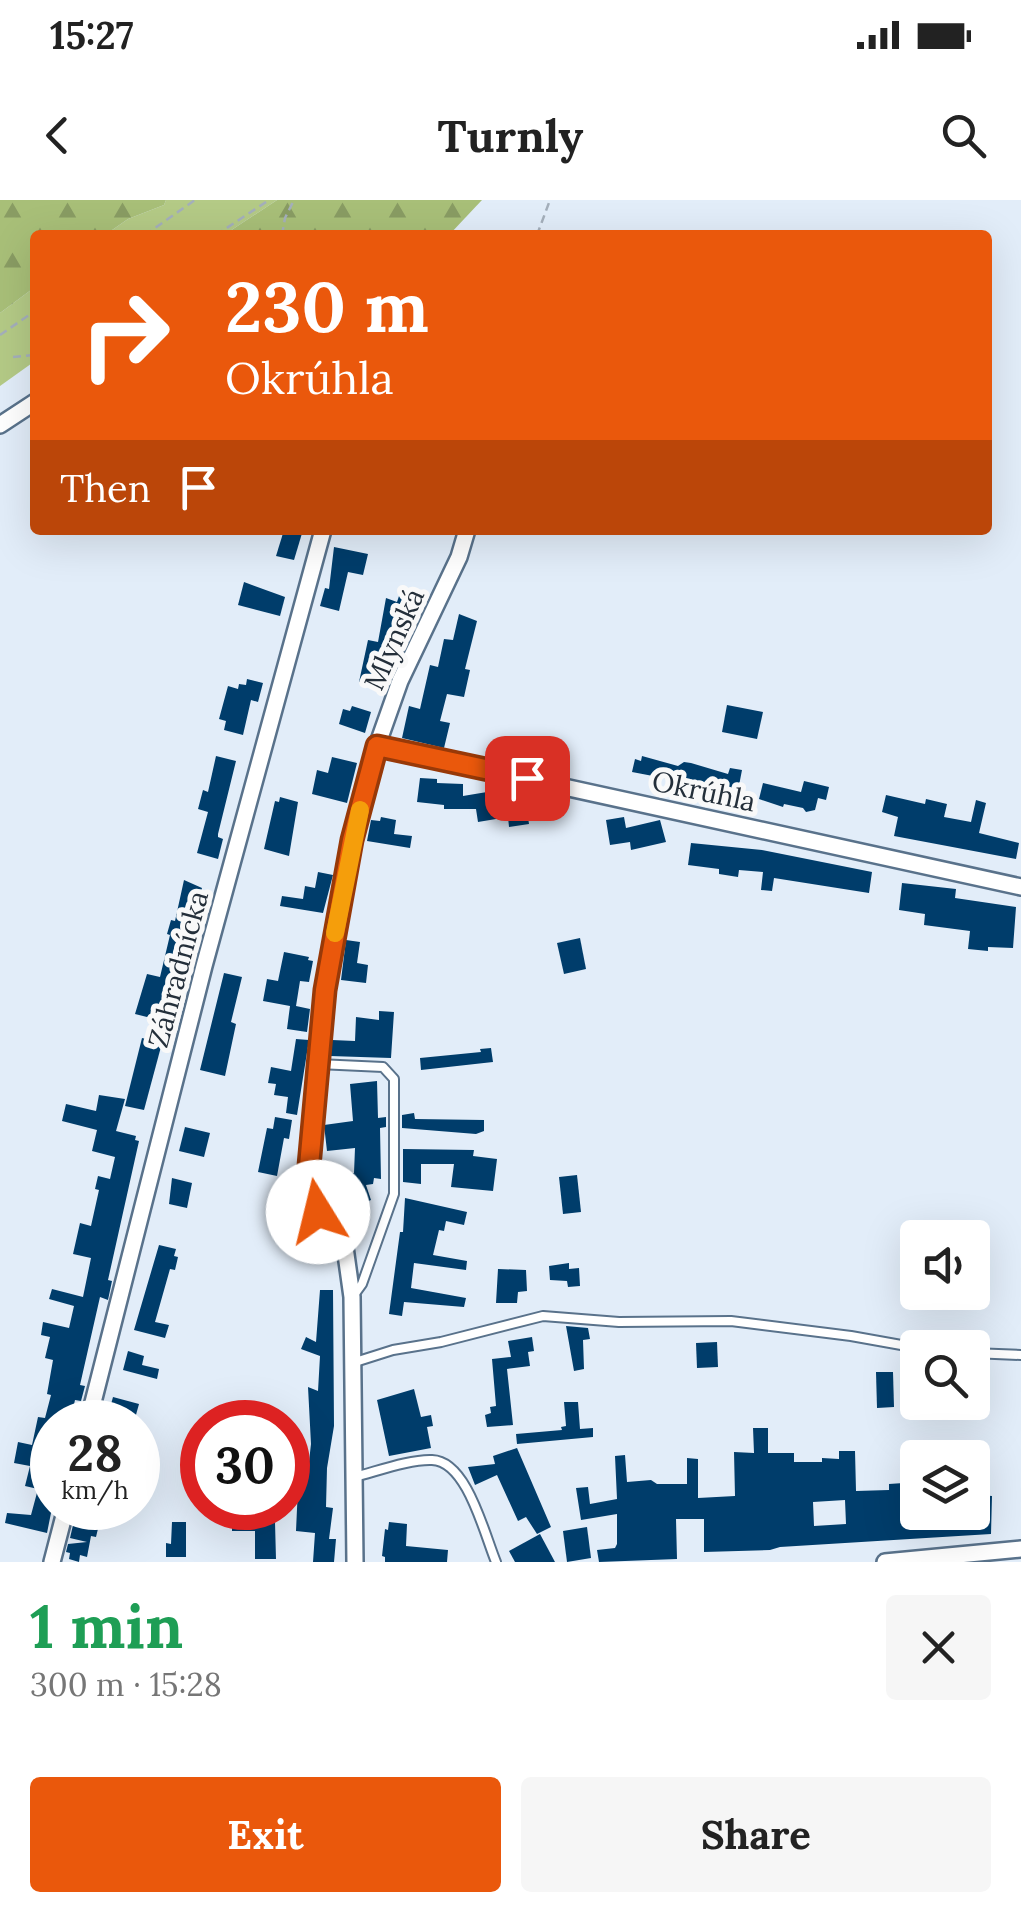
<!DOCTYPE html>
<meta charset="utf-8">
<style>
body{margin:0;font-family:Lora,serif;background:#f6f6f6;color:#222;height:100vh;display:flex;flex-direction:column;font-size:38px;white-space:nowrap}
*{box-sizing:border-box;margin:0}
p{font-size:32px;color:#767676}
.icon{flex:none;width:55px;height:55px;fill:none;stroke:currentColor;stroke-width:2;stroke-linecap:round;stroke-linejoin:round}
.map{position:relative;height:1362px;overflow:hidden}
.sheet{display:flex;flex-direction:column;background:#fff;flex:1}
.sheet>*{flex:none}
.hud{position:absolute;left:30px;top:30px;width:962px;height:305px;border-radius:10px;box-shadow:0 10px 40px #0002;background:#ea580c;color:#fff;overflow:hidden}
.tools{position:absolute;left:900px;top:1020px;display:grid;gap:20px}
.tools a{display:grid;place-items:center;width:90px;height:90px;border-radius:10px;background:#fff;box-shadow:0 10px 40px #0002;font-size:50px}
.speed{position:absolute;left:30px;top:1200px;display:flex;gap:20px;font-size:50px;font-weight:700;text-align:center}
.speed>*{display:grid;place-content:center;width:130px;height:130px;border-radius:50%;background:#fff;box-shadow:0 10px 40px #0002;line-height:1}
.speed small{font-size:25px;font-weight:400}
.speed .limit{border:15px solid #d22;background:#fff;color:#111}
.pin{position:absolute;display:grid;place-items:center;width:85px;height:85px;color:#fff;margin:-42px;border-radius:20px;box-shadow:0 5px 15px #0006}
.me{position:absolute;width:110px;margin:-55px;rotate:351deg;stroke-linejoin:round;filter:drop-shadow(0 0 8px #0008)}
.turn{display:flex;align-items:center;gap:35px;height:210px;padding:0 30px;font-size:45px}
.turn .icon{width:130px;height:130px;stroke-width:2.5}
.turn b{display:block;font-size:70px;line-height:85px}
.then{display:flex;align-items:center;height:95px;padding:0 30px;background:#0003;gap:20px;font-size:38px}
.round{display:grid;place-items:center;flex:none;width:105px;height:105px;border-radius:10px;background:#f6f6f6}
.headline{display:flex;align-items:center;justify-content:space-between;height:170px;padding:0 30px}
h1{font-size:60px;font-weight:700;line-height:75px;color:#1e9e55}
.action{display:flex;gap:20px;margin-top:auto;padding:20px 30px}
.action a{flex:1;height:115px;border-radius:10px;background:#ea580c;color:#fff;font-size:40px;font-weight:700;line-height:115px;text-align:center}
.action a+a{background:#f6f6f6;color:#222}
.status{display:flex;justify-content:space-between;align-items:center;height:70px;padding:0 50px;background:#fff;direction:ltr}
.status svg{height:28px;fill:currentColor}
header{display:flex;justify-content:space-between;align-items:center;height:130px;padding:0 30px;background:#fff;font-size:45px;font-weight:700}
.map>svg:first-child{display:block}
.green{fill:#b4ca86}
.forest{fill:url(#forest-firs)}
.building{fill:#003d6b;fill-rule:evenodd}
.lines{fill:none;stroke-linecap:round;stroke-linejoin:round}
.service-casing{stroke:#59728b;stroke-width:12}
.minor-casing{stroke:#59728b;stroke-width:20}
.path{stroke:#a4afbb;stroke-width:2.5;stroke-dasharray:8 5;stroke-linecap:butt}
.service{stroke:#fff;stroke-width:8}
.minor{stroke:#fff;stroke-width:15}
.route-casing{stroke:#983908;stroke-width:25}
.route{stroke:#ea580c;stroke-width:18}
.slow{stroke:#f59e0b;stroke-width:18}
.labels{text-anchor:middle;stroke-width:10;stroke-linejoin:round;paint-order:stroke}
.street-label{font-size:28px;fill:#242f3a;stroke:#f9f9f9}
</style>
<div class="status"><b>15:27</b><svg viewBox="0 0 49 12"><path d="M0 12V9h3v3zM5 12V6h3v6zM10 12V3h3v9zM15 12V0h3v12zM26 1h20v11H26zM47 4h2v5h-2z"/></svg></div>
<header><svg class="icon" aria-label="back" viewBox="0 0 24 24"><path d="M15 5l-7 7 7 7"/></svg>Turnly<svg class="icon" aria-label="search" viewBox="0 0 24 24"><circle cx="10" cy="10" r="6"/><path d="M15 15l6 6"/></svg></header>
<div class="map">
<svg width="1021" height="1362" viewBox="0 0 1021 1362">
<defs>
<pattern id="forest-firs" width="22" height="20" patternUnits="userSpaceOnUse" patternTransform="scale(2.5)"><rect width="22" height="20" fill="#a8bf78"/><path d="M5 1l3.5 6h-7zM16 11l3.5 6h-7z" fill="#899c63"/></pattern>
</defs>
<rect width="100%" height="100%" fill="#e2edf9"/>
<!-- green -->
<g class="green">
<polygon points="166,0 277,0 224,35 105,35 128,19 164,5"/>
<polygon points="35,87 35,161 0,186 0,113"/>
</g>
<!-- forest -->
<g class="forest">
<polygon points="0,0 166,0 164,5 128,19 105,35 35,35 35,87 0,113"/>
<polygon points="277,0 482,0 449,35 224,35"/>
</g>
<!-- building -->
<g class="building">
<polygon points="284,330 303,330 294,360 276,356"/>
<polygon points="334,347 368,354 363,375 348,372 339,411 320,406 325,388 329,389"/>
<polygon points="244,382 285,397 280,416 238,405"/>
<polygon points="400,393 419,399 411,423 403,420 396,455 390,454 383,487 359,482 368,440 378,442 386,398 397,402"/>
<polygon points="459,414 477,421 465,469 470,470 464,497 447,494 440,521 450,523 444,548 402,538 409,506 420,509 430,465 438,467 444,439 453,440"/>
<polygon points="247,479 263,483 258,502 251,500 243,535 224,530 226,521 219,519 228,486 238,489 239,484 246,485"/>
<polygon points="727,505 763,512 757,539 722,532"/>
<polygon points="352,506 371,512 365,533 339,524 343,509 350,511"/>
<polygon points="216,556 236,561 218,634 218,637 223,639 218,659 197,653 208,612 198,609 203,590 208,592"/>
<polygon points="642,556 678,566 684,562 691,563 728,574 730,568 742,570 736,601 703,597 704,592 679,585 674,580 632,572 635,559 641,561"/>
<polygon points="332,557 357,563 347,603 312,594 317,570 328,573"/>
<polygon points="420,578 437,579 437,583 463,584 463,596 493,591 495,602 525,598 529,624 509,627 508,617 478,622 476,609 444,609 444,605 417,602"/>
<polygon points="804,581 829,587 826,600 818,598 815,610 806,612 803,608 784,604 783,607 759,599 763,583 801,592"/>
<polygon points="886,595 925,604 926,599 947,604 944,617 971,622 976,600 986,603 979,633 1019,643 1016,659 894,636 898,617 882,612"/>
<polygon points="280,597 298,602 289,656 264,649 275,601 279,602"/>
<polygon points="381,617 396,620 394,634 412,636 410,648 367,641 371,620 380,621"/>
<polygon points="624,617 626,628 660,620 666,642 631,650 630,642 610,645 606,620"/>
<polygon points="691,643 762,650 872,672 869,693 774,678 772,691 761,690 763,672 739,670 738,677 719,674 719,669 688,665"/>
<polygon points="318,672 333,675 323,713 280,706 282,696 303,699 305,686 315,688"/>
<polygon points="184,680 202,688 167,822 135,814 147,774 160,777 170,735 167,734 171,720 175,721"/>
<polygon points="902,683 956,689 955,698 1016,707 1013,748 988,747 988,751 968,749 970,731 924,725 925,714 899,710"/>
<polygon points="580,738 586,769 564,774 557,743"/>
<polygon points="346,740 360,742 357,763 368,765 366,783 341,780"/>
<polygon points="284,752 309,757 308,760 313,761 309,782 300,781 296,806 310,809 307,832 287,829 290,806 263,801 267,779 278,781"/>
<polygon points="224,773 242,777 231,822 236,824 225,876 200,870"/>
<polygon points="379,811 394,812 391,858 330,856 332,840 355,841 356,817 379,820"/>
<polygon points="142,838 162,843 144,910 125,906"/>
<polygon points="296,839 309,840 297,915 286,913 288,897 274,895 276,884 268,883 271,867 291,871"/>
<polygon points="491,848 493,862 421,870 420,858 481,852 480,849"/>
<polygon points="377,881 378,918 386,917 386,927 380,928 381,979 374,978 373,984 366,985 371,1000 346,1010 347,1016 337,1017 328,1007 324,979 354,973 355,948 327,951 324,925 353,921 350,884"/>
<polygon points="99,895 125,899 116,931 136,936 135,940 139,941 108,1080 112,1081 108,1100 100,1097 80,1185 85,1186 81,1201 75,1200 70,1222 52,1222 52,1308 47,1333 5,1323 7,1313 31,1315 38,1289 25,1286 30,1266 14,1263 18,1242 32,1245 38,1217 45,1218 51,1195 47,1194 53,1160 45,1158 50,1137 41,1135 43,1122 69,1128 74,1106 49,1099 52,1089 83,1097 91,1058 73,1054 80,1023 91,1026 99,990 95,989 98,976 110,979 115,957 92,951 97,930 62,921 66,904 96,911"/>
<polygon points="414,913 415,919 484,920 484,931 476,934 402,928 402,915"/>
<polygon points="275,917 292,920 289,939 284,938 277,976 258,972 267,928 273,929"/>
<polygon points="185,927 210,933 204,957 179,951"/>
<polygon points="403,949 474,950 473,956 497,959 493,991 451,987 454,964 421,964 421,984 403,982"/>
<polygon points="577,975 581,1012 563,1014 559,977"/>
<polygon points="172,978 192,983 187,1008 169,1004"/>
<polygon points="405,998 467,1012 464,1025 446,1021 444,1031 439,1030 433,1055 467,1061 466,1070 414,1063 411,1088 466,1098 464,1107 404,1102 402,1116 389,1114 400,1032 403,1032"/>
<polygon points="159,1045 176,1049 174,1056 178,1057 175,1070 170,1069 155,1122 169,1125 165,1138 134,1130"/>
<polygon points="569,1063 569,1069 579,1068 580,1086 568,1087 567,1081 550,1080 549,1066"/>
<polygon points="498,1069 526,1070 527,1091 518,1092 517,1103 496,1103"/>
<polygon points="320,1090 333,1090 334,1226 327,1268 326,1307 333,1308 329,1339 336,1339 334,1362 313,1362 315,1333 296,1331 298,1287 288,1283 292,1273 307,1279 311,1244 308,1187 318,1191 320,1156 301,1149 306,1137 316,1142"/>
<polygon points="566,1126 588,1128 590,1139 583,1140 584,1169 574,1171"/>
<polygon points="532,1137 534,1151 528,1152 530,1166 507,1169 513,1225 487,1227 485,1215 491,1213 490,1207 496,1206 492,1159 511,1157 508,1141"/>
<polygon points="717,1142 718,1167 697,1168 696,1143"/>
<polygon points="128,1151 144,1156 142,1165 159,1169 157,1179 123,1170"/>
<polygon points="876,1172 893,1172 894,1207 877,1208"/>
<polygon points="414,1189 421,1217 431,1215 433,1226 427,1227 431,1248 389,1256 377,1200"/>
<polygon points="113,1197 139,1204 134,1222 106,1222"/>
<polygon points="564,1202 578,1202 580,1229 593,1228 593,1237 517,1244 516,1234 562,1230 561,1227 566,1226"/>
<path d="M753 1228H768V1253H794V1262H822V1258L839 1259V1251H855L856 1291 889 1290V1284L918 1282V1312H980V1295L992 1296 991 1334 780 1347 770 1350 704 1352V1319H676L677 1359 599 1362 597 1350 615 1348 617 1344V1314L581 1320 576 1288 588 1287 590 1304 617 1299 615 1256 625 1255 627 1282 651 1280 657 1284H687V1258L698 1259V1298L735 1296 734 1252 754 1253ZM845 1300 846 1324 814 1326 813 1302Z"/>
<polygon points="517,1248 551,1327 537,1334 526,1317 518,1321 497,1275 475,1285 468,1267 495,1264 493,1256"/>
<polygon points="77,1308 103,1308 96,1337 91,1336 87,1357 80,1355 79,1362 69,1359 70,1353 66,1352 68,1344 87,1342 70,1338"/>
<polygon points="232,1308 275,1322 276,1359 255,1359 255,1331 232,1331"/>
<polygon points="172,1322 186,1322 186,1357 166,1357 166,1343 171,1344"/>
<polygon points="389,1322 407,1324 406,1346 448,1350 447,1362 385,1362 385,1357 382,1356 385,1329 388,1330"/>
<polygon points="587,1327 591,1358 567,1362 563,1331"/>
<polygon points="540,1334 555,1362 515,1362 509,1351"/>
</g>
<g class="lines">
<defs>
<g id="service">
<polyline points="318,864 383,867 394,879 394,994 362,1084 354,1095"/>
<polyline points="972,1153 1021,1155"/>
<polyline points="352,1163 393,1150 441,1142 543,1116 619,1122 731,1121 851,1136 918,1148"/>
<path d="M354 1277C375 1272 410 1259 432 1260 467 1261 484 1333 496 1362"/>
</g>
<g id="minor">
<polyline points="0,225 35,202"/>
<polyline points="377,546 1021,687"/>
<polyline points="88,1222 204,766 323,330"/>
<polyline points="52,1362 66,1308"/>
<polyline points="355,1362 352,1097 344,1040 317,1012 309,966 325,790 352,640 377,546 400,481 459,357 467,330"/>
<polyline points="885,1362 1021,1349"/>
</g>
</defs>
<!-- service casing -->
<use href="#service" class="service-casing"/>
<!-- minor casing -->
<use href="#minor" class="minor-casing"/>
<!-- path -->
<g class="path">
<polyline points="145,35 195,0"/>
<polyline points="216,35 269,0"/>
<polyline points="282,35 285,18 294,0"/>
<polyline points="537,35 550,0"/>
<polyline points="0,135 35,111"/>
<polyline points="13,157 35,155"/>
</g>
<!-- service -->
<use href="#service" class="service"/>
<!-- minor -->
<use href="#minor" class="minor"/>
</g>
<g class="lines">
<defs>
<polyline id="route" points="318,1012 309,966 325,790 352,640 377,546 527,578"/>
</defs>
<!-- route casing -->
<use href="#route" class="route-casing"/>
<!-- route -->
<use href="#route" class="route"/>
<!-- slow -->
<polyline class="slow" points="335,733 360,610"/>
</g>
<g class="labels">
<!-- street labels -->
<g class="street-label">
<text transform="translate(394 439) rotate(-66)" y="10">Mlynská</text>
<text transform="translate(704 591) rotate(12)" y="10">Okrúhla</text>
<text transform="translate(178 769) rotate(-75)" y="10">Záhradnícka</text>
</g>
</g>
</svg>
<div class="tools">
<a><svg class="icon" aria-label="sound" viewBox="0 0 24 24"><path d="M4 9h4l5-4v14l-5-4H4zM17 9q2 3 0 6"/></svg></a>
<a><svg class="icon" aria-label="search" viewBox="0 0 24 24"><circle cx="10" cy="10" r="6"/><path d="M15 15l6 6"/></svg></a>
<a><svg class="icon" aria-label="layers" viewBox="0 0 24 24"><path d="M12 4l9 5-9 5-9-5zM3 14l9 5 9-5"/></svg></a>
</div>
<div class="speed"><div>28<small>km/h</small></div><div class="limit">30</div></div>
<div class="pin" style="left:527px;top:578px;background:#d93025"><svg class="icon" aria-label="arrive" viewBox="0 0 24 24"><path d="M6 21V4h12l-3 4 3 4H6"/></svg></div>
<svg class="me" style="left:318px;top:1012px" viewBox="-20 -20 40 40"><circle r="19" fill="#fff"/><path d="M0-13L10 11 0 6-10 11z" fill="#ea580c"/></svg>
<div class="hud">
<div class="turn"><svg class="icon" aria-label="right" viewBox="0 0 24 24"><path d="M7 20v-9h11M14 6l5 5-5 5"/></svg><div><b>230 m</b>Okrúhla</div></div>
<div class="then">Then<svg class="icon" aria-label="arrive" viewBox="0 0 24 24"><path d="M6 21V4h12l-3 4 3 4H6"/></svg></div>
</div>
</div>
<section class="sheet">
<div class="headline"><div><h1>1 min</h1><p>300 m · 15:28</p></div><a class="round"><svg class="icon" aria-label="close" viewBox="0 0 24 24"><path d="M6 6l12 12M18 6L6 18"/></svg></a></div>
<div class="action"><a>Exit</a><a>Share</a></div>
</section>
